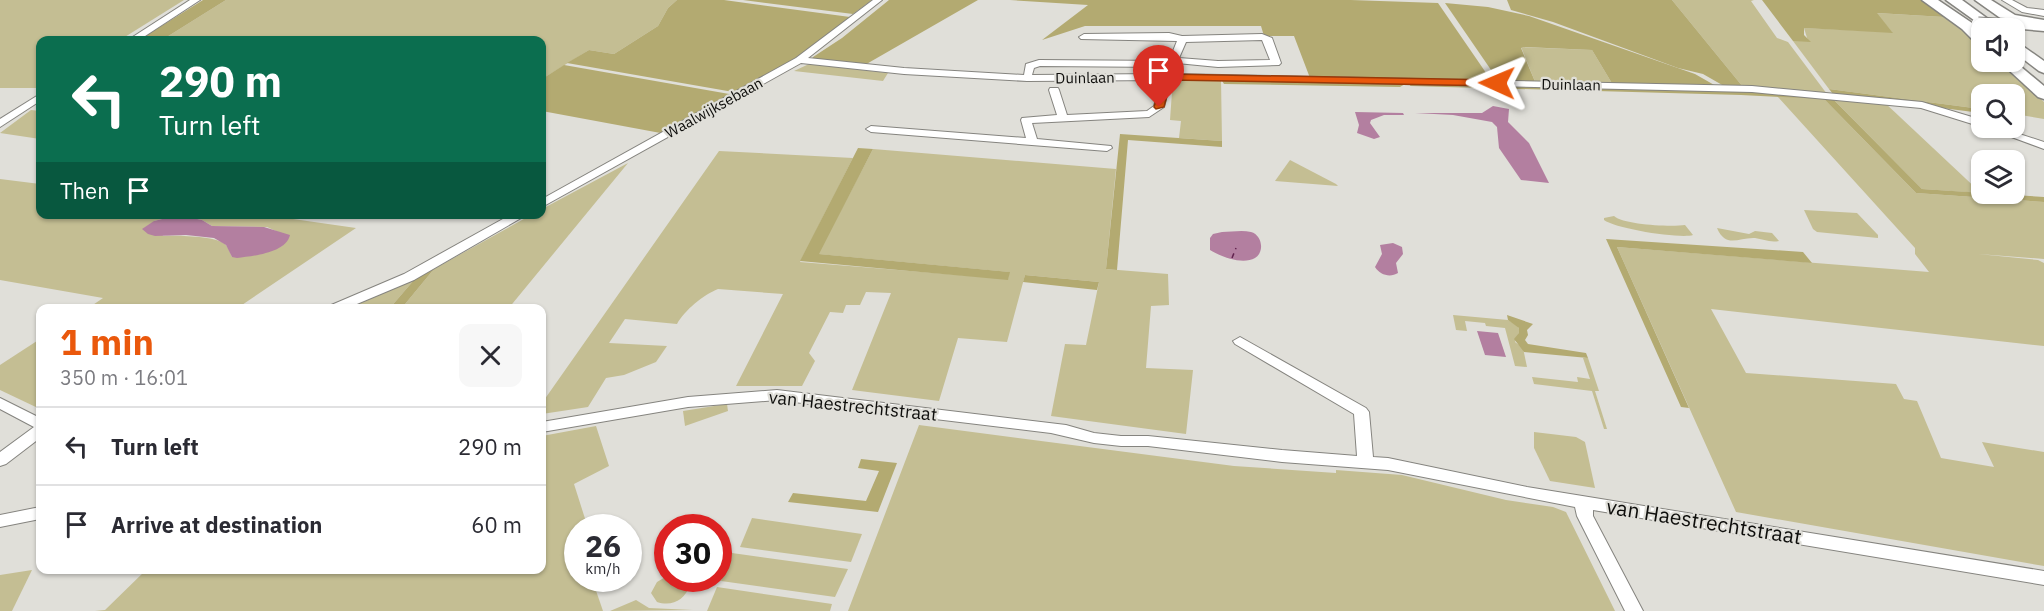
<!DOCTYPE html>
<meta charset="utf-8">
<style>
body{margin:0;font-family:"IBM Plex Sans",sans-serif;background:#f7f7f7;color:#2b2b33;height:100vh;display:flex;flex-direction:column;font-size:22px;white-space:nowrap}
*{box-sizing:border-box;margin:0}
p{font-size:20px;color:#7c7c81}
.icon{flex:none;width:33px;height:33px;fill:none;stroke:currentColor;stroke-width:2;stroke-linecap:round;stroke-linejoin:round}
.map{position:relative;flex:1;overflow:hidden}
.side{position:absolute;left:36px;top:304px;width:510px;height:270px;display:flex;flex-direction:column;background:#fff;border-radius:12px;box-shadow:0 2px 4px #0004}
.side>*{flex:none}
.banner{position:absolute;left:36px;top:36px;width:510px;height:183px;border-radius:12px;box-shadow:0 2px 4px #0004;background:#0b6e4f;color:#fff;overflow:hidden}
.controls{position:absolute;left:1971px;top:18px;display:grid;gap:12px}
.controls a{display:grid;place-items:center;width:54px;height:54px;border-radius:12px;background:#fff;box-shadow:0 2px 4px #0004;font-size:30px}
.speed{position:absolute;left:564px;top:514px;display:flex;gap:12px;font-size:30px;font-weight:700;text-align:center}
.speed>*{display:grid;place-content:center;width:78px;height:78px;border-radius:50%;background:#fff;box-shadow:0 2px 4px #0004;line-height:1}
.speed small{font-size:15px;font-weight:400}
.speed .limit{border:9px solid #d22;background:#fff;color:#111}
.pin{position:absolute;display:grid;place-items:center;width:51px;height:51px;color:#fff;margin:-62px -26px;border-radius:50% 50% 50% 0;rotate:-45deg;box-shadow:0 0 6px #0007}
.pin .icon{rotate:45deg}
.me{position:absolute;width:66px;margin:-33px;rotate:271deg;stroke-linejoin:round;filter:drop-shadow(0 0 4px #0008)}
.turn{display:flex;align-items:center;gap:21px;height:126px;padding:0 24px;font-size:27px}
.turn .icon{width:78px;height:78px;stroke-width:2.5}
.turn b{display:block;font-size:42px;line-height:51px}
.then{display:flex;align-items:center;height:57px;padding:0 24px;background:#0003;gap:12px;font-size:22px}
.round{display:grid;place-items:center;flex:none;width:63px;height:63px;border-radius:12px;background:#f7f7f7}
.head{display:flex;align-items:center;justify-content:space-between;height:102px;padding:0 24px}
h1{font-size:36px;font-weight:700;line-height:45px;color:#ea580c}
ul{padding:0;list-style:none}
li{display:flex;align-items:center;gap:18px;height:78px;padding:0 24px;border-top:2px solid #e1e1e2}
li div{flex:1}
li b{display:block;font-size:22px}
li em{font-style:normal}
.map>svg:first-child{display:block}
.green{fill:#c4be93;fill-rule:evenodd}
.forest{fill:#b3aa71}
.water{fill:#b37fa0}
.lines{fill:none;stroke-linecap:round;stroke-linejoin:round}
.ferry{stroke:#61224e;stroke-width:1.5;stroke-dasharray:5 4.5;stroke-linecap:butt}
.minor-casing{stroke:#85847f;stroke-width:2}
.major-casing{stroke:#85847f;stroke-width:3}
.highway-casing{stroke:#85847f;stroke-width:3}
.minor{fill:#fff;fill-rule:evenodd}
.major{fill:#fff;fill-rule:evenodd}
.highway{fill:#fff;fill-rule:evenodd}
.major-bridge-casing{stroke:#85847f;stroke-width:15;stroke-linecap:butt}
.major-bridge{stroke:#fff;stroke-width:13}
.route{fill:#ea580c;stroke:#983908;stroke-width:1.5}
.labels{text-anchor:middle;stroke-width:4.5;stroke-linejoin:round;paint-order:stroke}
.far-street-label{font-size:15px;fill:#0e0e0c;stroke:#e0dfd9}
.street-label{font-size:18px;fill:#0e0e0c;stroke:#e0dfd9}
.near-street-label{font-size:21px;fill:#0e0e0c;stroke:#e0dfd9}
</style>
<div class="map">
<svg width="2044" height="611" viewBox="0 0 2044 611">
<rect width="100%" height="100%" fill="#e0dfd9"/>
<!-- green -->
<g class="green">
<polygon points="0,0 184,0 120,40 40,40 40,88 0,88"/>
<polygon points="226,0 677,0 668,8 658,26 614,54 589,50 542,79 542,40 162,40"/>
<polygon points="1672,0 1754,0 1751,1 1777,38 1788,42 1827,94 1743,87"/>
<polygon points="1876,13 1944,17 1981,44 1982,62 2003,62 2044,102 2044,119 2015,114 2014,94 1982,94 1981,109 1829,89 1793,41 1808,41 1804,28 1892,32"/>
<polygon points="1521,47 1592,50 1613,85 1536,84"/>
<polygon points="809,64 888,73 883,81 794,71"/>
<polygon points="1173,78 1221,79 1222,141 1179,138 1181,121 1170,120"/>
<polygon points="1777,96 1824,99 1916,193 2044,202 2044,259 1978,254 2038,260 2044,263 2044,346 1711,309 1746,373 1896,384 1904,399 1917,401 1941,458 1994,467 1982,442 2044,452 2044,566 1736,512 1617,247 1929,272 1915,254 1915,248"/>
<polygon points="1831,97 1884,102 1981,193 1922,189"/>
<polygon points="31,110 40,111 40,139 0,133"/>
<path d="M873 149 1116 169 1106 269 1168 274 1169 305 1151 306 1146 368 1193 370 1186 434 1051 416 1065 344 1086 345 1099 282 1025 275 1007 342 958 338 939 401 852 390 891 293 866 292 860 305H846L843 313 830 312 809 353 815 361 802 386H736L783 294 718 289C703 295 685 310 677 324L625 319 609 343 667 346 656 362 624 375 606 378 588 407 542 414V403L719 151 853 158 800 262 1008 279 1009 272 818 254Z"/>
<polygon points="1290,160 1336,184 1338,186 1275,181"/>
<polygon points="628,163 508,309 401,309 434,269 531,215 542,214 542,209"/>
<path d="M0 179 40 184V214H258L356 228 236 309H87L103 298 0 280ZM178 215 202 220 212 226 267 227 287 236 282 246C265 253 250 256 232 257 230 253 228 247 225 244 216 236 176 235 163 236L154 221Z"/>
<polygon points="1804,210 1857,213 1878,235 1878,238 1817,232 1813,229"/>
<path d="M1614 216C1624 225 1671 227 1685 225L1693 235C1681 239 1616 229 1604 220V218Z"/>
<path d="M1717 228 1749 234 1755 231 1772 233 1779 241C1770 243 1763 239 1755 238 1739 237 1726 249 1717 228Z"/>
<polygon points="414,280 389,309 347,309"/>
<polygon points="1453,315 1508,320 1518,326 1520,331 1515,342 1523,348 1527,367 1515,366 1505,328 1486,326 1485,323 1465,321 1467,331 1456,330"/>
<polygon points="40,339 40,409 0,390 0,365"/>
<polygon points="1583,358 1588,358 1599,391 1595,391 1607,429 1604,429 1592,391 1534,384 1532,377 1578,382 1577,377 1590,379"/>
<polygon points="727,404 728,411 685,426 683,411"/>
<polygon points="919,425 1234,466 1336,473 1336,470 1402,475 1506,500 1553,507 1566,512 1615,611 848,611"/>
<polygon points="596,426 609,466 574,484 588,528 578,528 578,579 592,579 603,611 95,611 105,610 146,570 542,570 542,436"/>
<polygon points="1534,432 1576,437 1585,442 1595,488 1550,481 1534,448"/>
<polygon points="752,518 862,534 851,562 740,547"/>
<polygon points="732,553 848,569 835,597 721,581"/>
<polygon points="32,570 12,611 0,611 0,575"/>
<path d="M667 576 668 579H688L690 585C685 600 672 607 657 602L651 593 657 582Z"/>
<polygon points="717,587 832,604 830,611 707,611"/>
<polygon points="636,600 649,608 693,610 610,611"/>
</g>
<!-- forest -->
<g class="forest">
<polygon points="203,0 226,0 162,40 139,40"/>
<polygon points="677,0 724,0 850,17 792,61 739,93 567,63 589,50 614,54 658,26 668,8"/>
<polygon points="743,0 872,0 853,14"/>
<polygon points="889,0 978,0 863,66 812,60 813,57 842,38"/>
<polygon points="1010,0 1351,0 1438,3 1493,83 1310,78 1294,36 1264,36 1261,26 1085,26 1042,40 1088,5"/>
<polygon points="1507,0 1672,0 1743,87 1724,86 1703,74 1678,68 1553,22 1511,10"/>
<polygon points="1762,0 1922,0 1944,17 1877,13 1893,33 1804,28 1804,35 1811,42 1793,41"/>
<polygon points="1445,3 1488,7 1529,16 1695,74 1716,86 1613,85 1592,50 1523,47 1521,48 1536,84 1500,83"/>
<polygon points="564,65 735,95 666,134 542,111 542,79"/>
<polygon points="1221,79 1405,84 1400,87 1224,84"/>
<polygon points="1411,83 1754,91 1831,97 1922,189 2044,197 2044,202 1916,193 1824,99 1741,95 1410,86"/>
<polygon points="1829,89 1981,109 1981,113 1833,94"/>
<polygon points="1120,134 1222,141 1222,147 1128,140 1117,270 1106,269"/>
<polygon points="858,148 873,149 819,254 1010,272 1008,280 800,261"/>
<polygon points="1606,239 1803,252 1812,263 1617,247 1689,408 1681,407"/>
<polygon points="434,269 401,309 389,309 414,280"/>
<polygon points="1025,275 1099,282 1097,290 1023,282"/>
<polygon points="1507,315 1533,324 1527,330 1528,335 1525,340 1528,344 1586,353 1588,358 1524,352 1514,339 1519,333 1519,328 1508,320"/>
<polygon points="861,459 897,463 878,512 788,502 793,493 866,501 879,471 858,468"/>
</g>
<!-- water -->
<g class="water">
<polygon points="1493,106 1509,109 1508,122 1529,143 1549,183 1521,180 1499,148 1497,127 1492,122 1453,115 1415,113 1482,113"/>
<polygon points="1355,112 1403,113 1404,115 1384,115 1371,120 1370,123 1380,137 1374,139 1357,133 1359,125"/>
<path d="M178 215 202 220 212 226 264 227 290 235C286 253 253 256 237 258L232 257 226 245 214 238 186 235 155 236 148 234 142 229 154 221Z"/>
<path d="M1222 232C1231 232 1242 230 1251 232 1262 235 1265 252 1255 258 1243 265 1221 257 1210 250V238L1213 234Z"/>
<path d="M1393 243 1402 247 1403 254 1396 263 1398 273C1390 278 1380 275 1375 267L1382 254 1380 245Z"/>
<polygon points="1477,331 1498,333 1506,357 1485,355"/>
</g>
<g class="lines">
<!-- ferry -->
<polyline class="ferry" points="1232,258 1236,248"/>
<defs>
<g id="minor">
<polygon points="190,0 200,0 139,40 128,40"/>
<path d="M873 0H882L808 58 904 68 1024 75 1026 64 1039 60 1169 61 1177 41 1081 39 1079 37 1084 34 1169 33 1182 36 1262 34 1272 38 1281 63 1279 65 1218 67 1177 63 1173 74 1752 86 1922 102 1982 120V127L1921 108 1752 92 1226 80H1171L1164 107 1149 117 1032 123 1037 139 1111 146 1112 148 1107 151 871 132 866 129 871 126 1026 138 1021 120 1022 118 1057 115 1049 90 1050 88H1058L1059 90 1067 115 1147 111 1154 106 1161 80 1027 81 904 74 801 63 542 207V199L796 58ZM1262 40 1270 60 1218 61 1179 58 1186 42ZM1040 66 1166 67 1163 74 1032 75 1034 68Z"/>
<polygon points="2002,0 2012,0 2027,8 2044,10 2044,16 2022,12"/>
<polygon points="40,94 40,101 0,127 0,119"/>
<polygon points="1987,128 2001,128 2044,142 2044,149"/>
<polygon points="512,214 528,214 414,280 345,309 327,309 329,306 404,274"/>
<polygon points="1240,337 1366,408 1369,412 1373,457 1388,458 1527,487 2044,571 2044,585 1593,510 1593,516 1643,611 1625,611 1577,516 1575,507 1388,470 1282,462 1148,446 1121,446 1094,443 1051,433 777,400 688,407 542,432 542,422 688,397 777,390 1066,425 1094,433 1121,436 1148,436 1282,450 1357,456 1354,414 1235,344 1233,341"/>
<polygon points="0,398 40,418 40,438 6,464 0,466 0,452 34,427 0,409"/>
<polygon points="40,507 40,519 0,527 0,515"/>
</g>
<polygon id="major" points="2014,22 2044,23 2044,31 2010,28 2010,23"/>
<g id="highway">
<polygon points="1922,0 1938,0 1972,23 1982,32 1982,45 1977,44 1962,29"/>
<polygon points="1946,0 1962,0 1999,27 1985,28"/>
<polygon points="1975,0 1991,0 2015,15 2044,20 2044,28 2006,22"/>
<polygon points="2014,40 2044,61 2044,73 2039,71 2014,52"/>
<polygon points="2014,61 2044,86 2044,99 2038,97 2000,62"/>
</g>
</defs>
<!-- minor casing -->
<use href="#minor" class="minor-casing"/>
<!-- major casing -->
<use href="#major" class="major-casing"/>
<!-- highway casing -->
<use href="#highway" class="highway-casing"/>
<!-- minor -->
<use href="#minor" class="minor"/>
<!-- major -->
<use href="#major" class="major"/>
<!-- highway -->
<use href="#highway" class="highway"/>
<defs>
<polyline id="major-bridge" points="1978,24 2014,26"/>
</defs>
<!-- major-bridge casing -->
<use href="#major-bridge" class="major-bridge-casing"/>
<!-- major-bridge -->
<use href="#major-bridge" class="major-bridge"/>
</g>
<!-- route -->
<polygon class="route" points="1167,74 1497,80 1502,83 1497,86 1171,80 1164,107 1156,109 1154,107 1162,77"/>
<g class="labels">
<!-- far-street labels -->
<g class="far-street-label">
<text transform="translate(1085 78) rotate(-1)" y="5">Duinlaan</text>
<text transform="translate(1571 85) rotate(1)" y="5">Duinlaan</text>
<text transform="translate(714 108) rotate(-29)" y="5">Waalwijksebaan</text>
</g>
<!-- street labels -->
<g class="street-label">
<text transform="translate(853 406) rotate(6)" y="6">van Haestrechtstraat</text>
</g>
<!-- near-street labels -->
<g class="near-street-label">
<text transform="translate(1704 522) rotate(9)" y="7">van Haestrechtstraat</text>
</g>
</g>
</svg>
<div class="controls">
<a><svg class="icon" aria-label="sound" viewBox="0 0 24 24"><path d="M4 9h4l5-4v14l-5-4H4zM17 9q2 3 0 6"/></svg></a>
<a><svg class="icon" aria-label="search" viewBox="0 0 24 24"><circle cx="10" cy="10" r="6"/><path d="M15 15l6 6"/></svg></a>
<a><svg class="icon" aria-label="layers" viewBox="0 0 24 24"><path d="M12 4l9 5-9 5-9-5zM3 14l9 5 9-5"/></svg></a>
</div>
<div class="speed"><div>26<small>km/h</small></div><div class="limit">30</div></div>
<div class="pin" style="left:1159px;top:107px;background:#d93025"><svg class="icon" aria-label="arrive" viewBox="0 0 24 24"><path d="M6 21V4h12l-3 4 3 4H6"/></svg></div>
<svg class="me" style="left:1497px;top:83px" viewBox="-20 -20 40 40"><path d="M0-17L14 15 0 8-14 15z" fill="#ea580c" stroke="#fff" stroke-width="4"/></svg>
<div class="banner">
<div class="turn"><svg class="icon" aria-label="left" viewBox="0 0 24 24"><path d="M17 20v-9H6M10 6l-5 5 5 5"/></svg><div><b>290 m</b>Turn left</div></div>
<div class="then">Then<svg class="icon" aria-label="arrive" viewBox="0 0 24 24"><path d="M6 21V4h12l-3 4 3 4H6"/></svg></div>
</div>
<section class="side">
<div class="head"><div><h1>1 min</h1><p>350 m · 16:01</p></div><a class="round"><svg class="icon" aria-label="close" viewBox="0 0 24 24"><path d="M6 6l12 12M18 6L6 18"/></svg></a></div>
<ul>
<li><svg class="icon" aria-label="left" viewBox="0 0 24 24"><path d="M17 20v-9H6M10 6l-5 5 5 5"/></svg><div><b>Turn left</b></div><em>290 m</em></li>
<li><svg class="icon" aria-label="arrive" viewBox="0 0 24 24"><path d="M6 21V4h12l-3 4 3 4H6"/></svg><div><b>Arrive at destination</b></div><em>60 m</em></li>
</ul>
</section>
</div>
